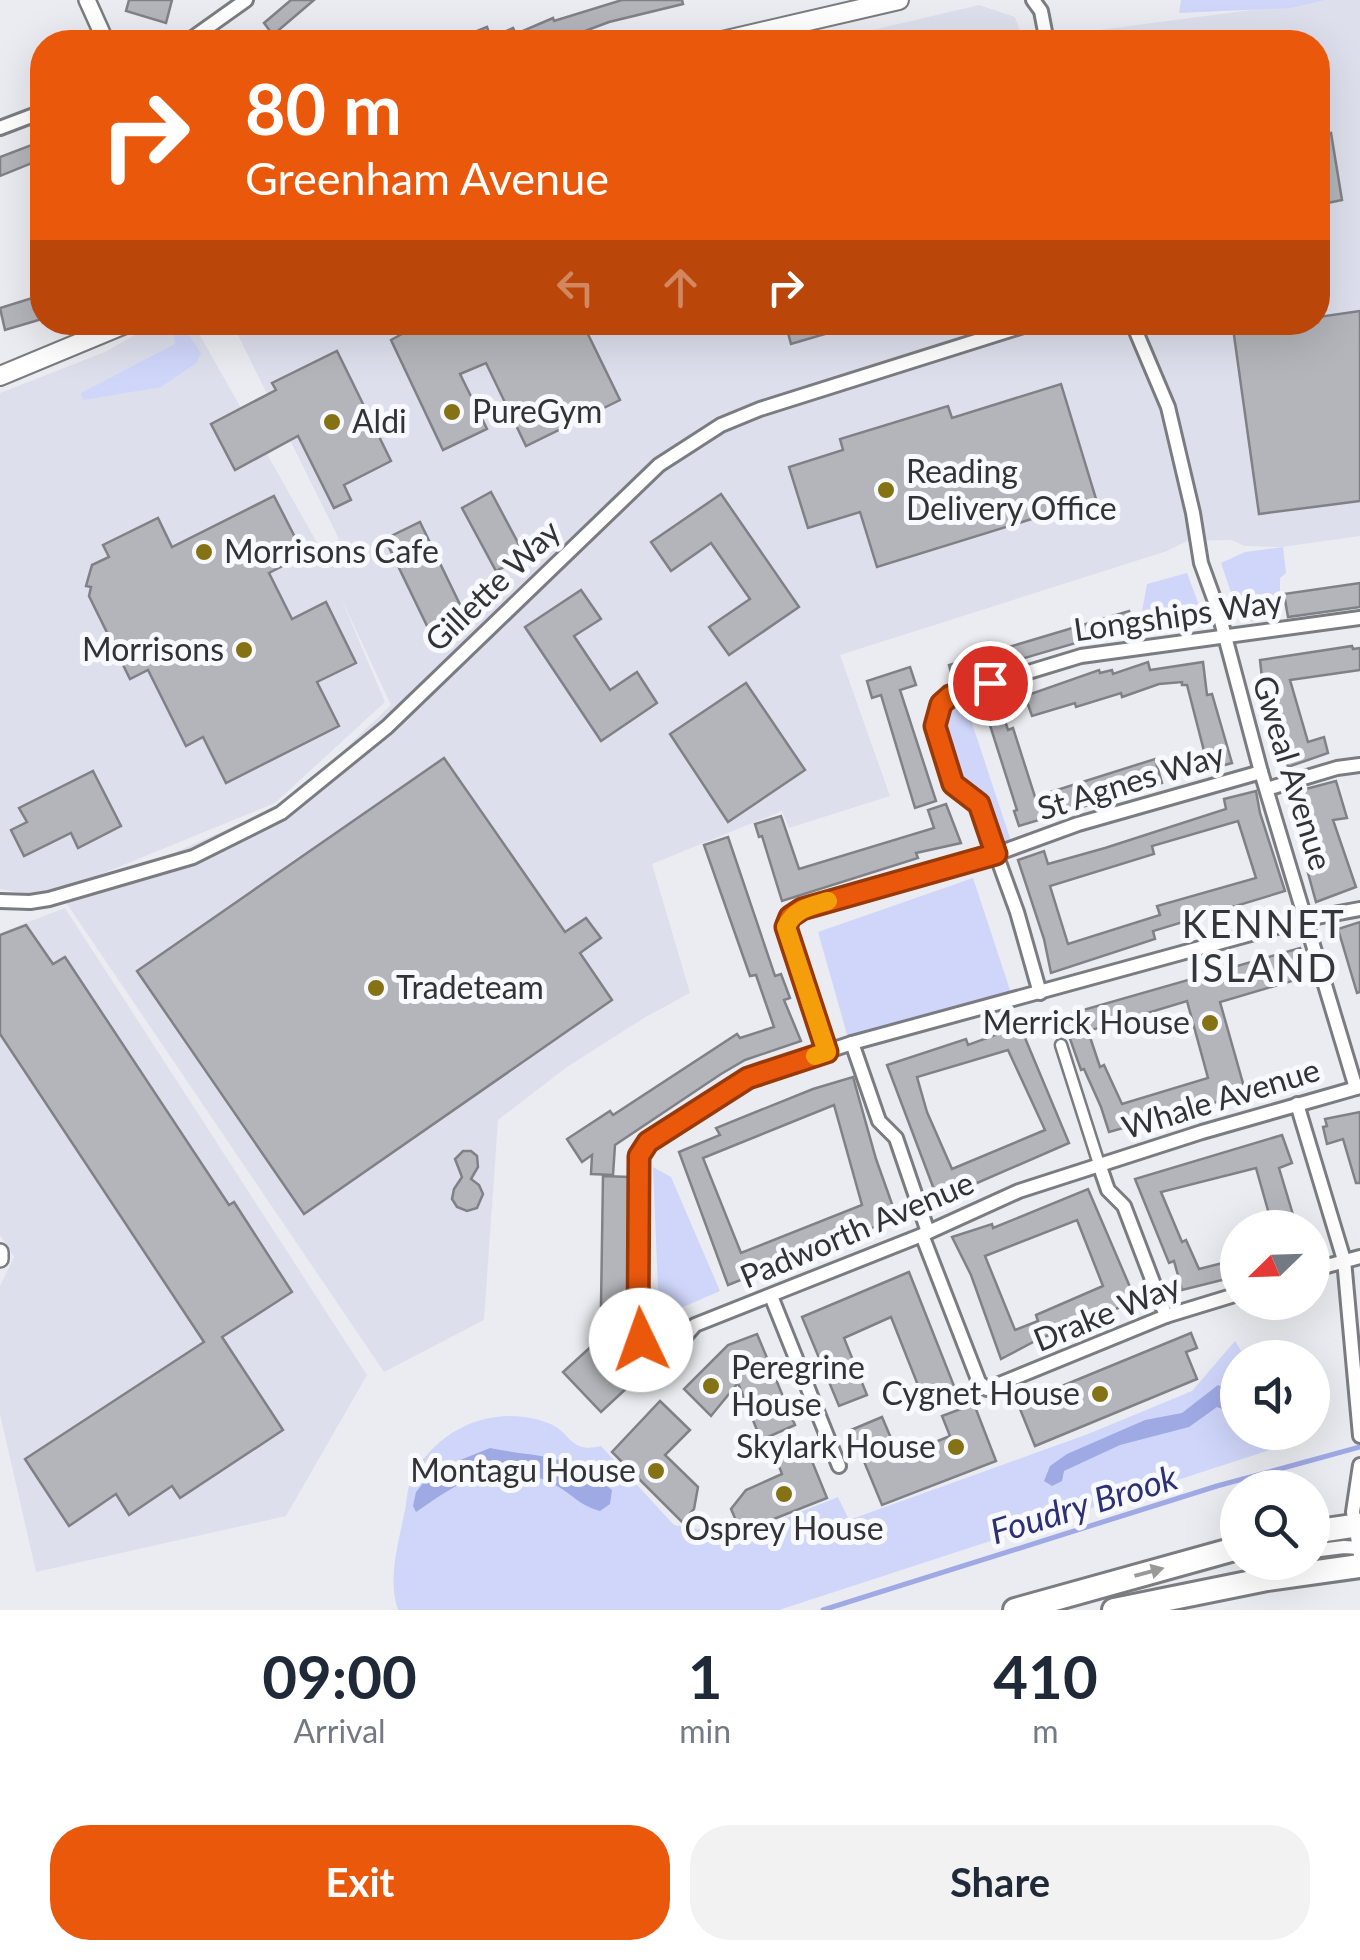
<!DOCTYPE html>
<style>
body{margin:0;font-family:Lato,sans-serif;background:#f2f2f3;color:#1f2937;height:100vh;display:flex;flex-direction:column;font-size:38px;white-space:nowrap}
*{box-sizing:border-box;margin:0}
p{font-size:32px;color:#747a83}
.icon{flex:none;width:55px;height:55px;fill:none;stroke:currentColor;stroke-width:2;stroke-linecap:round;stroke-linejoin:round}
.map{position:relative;height:1610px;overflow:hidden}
.details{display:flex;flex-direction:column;background:#fff;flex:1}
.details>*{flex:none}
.guide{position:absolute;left:30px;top:30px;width:1300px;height:305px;border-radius:40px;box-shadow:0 10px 40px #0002;background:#ea580c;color:#fff;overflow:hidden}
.needle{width:65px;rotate:247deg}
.buttons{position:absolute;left:1220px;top:1210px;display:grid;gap:20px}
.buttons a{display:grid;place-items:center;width:110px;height:110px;border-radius:50%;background:#fff;box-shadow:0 10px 40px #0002;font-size:50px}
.pin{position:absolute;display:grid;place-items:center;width:85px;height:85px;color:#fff;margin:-42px;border:5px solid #fff;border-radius:50%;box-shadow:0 2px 10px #0007}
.me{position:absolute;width:110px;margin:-55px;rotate:357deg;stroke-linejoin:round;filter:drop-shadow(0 0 8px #0008)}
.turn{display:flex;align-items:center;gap:35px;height:210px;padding:0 50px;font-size:45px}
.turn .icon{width:130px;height:130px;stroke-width:2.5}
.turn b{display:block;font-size:70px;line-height:85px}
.lanes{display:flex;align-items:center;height:95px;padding:0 50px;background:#0003;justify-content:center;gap:50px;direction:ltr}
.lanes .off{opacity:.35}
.eta{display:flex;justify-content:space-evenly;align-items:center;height:170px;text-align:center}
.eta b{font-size:60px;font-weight:700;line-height:70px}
.button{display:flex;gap:20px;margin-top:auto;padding:20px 50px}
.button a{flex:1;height:115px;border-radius:40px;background:#ea580c;color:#fff;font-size:40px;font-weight:700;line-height:115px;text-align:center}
.button a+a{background:#f2f2f3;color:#1f2937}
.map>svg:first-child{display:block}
.built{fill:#dddfec}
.green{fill:#d0d6fa}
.water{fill:#9fa9e4}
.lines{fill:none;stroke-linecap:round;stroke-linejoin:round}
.stream{stroke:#9fa9e4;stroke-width:5}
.building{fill:#b4b5ba;stroke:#808186;stroke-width:2.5;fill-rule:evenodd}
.pedestrian-casing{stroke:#7b7c81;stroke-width:15}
.minor-casing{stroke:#7b7c81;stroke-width:18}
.tertiary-casing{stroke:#7b7c81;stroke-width:20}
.secondary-casing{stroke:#7b7c81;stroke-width:22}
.trunk-casing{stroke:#7b7c81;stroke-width:28}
.pedestrian{stroke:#fff;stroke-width:10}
.minor{stroke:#fff;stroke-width:12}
.tertiary{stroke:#fff;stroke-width:15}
.secondary{stroke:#fff;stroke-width:18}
.trunk{stroke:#fff;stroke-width:22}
.oneway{fill:#99999a}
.route-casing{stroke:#983908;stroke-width:25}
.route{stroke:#ea580c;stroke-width:18}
.slow{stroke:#f59e0b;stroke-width:18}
.poi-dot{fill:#857214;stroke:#f8f9fe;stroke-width:4}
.labels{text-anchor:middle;stroke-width:10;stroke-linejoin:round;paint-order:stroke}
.poi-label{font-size:32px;fill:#333335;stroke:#f8f9fe;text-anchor:start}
.street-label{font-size:32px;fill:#333335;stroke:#f8f9fe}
.water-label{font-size:35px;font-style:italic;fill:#2e3075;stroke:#f8f9fe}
.quarter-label{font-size:38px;letter-spacing:2.5px;fill:#36363a;stroke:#f8f9fe}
</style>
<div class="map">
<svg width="1360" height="1610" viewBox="0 0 1360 1610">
<rect width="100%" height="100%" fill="#ebecf1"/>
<!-- built -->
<g class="built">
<polygon points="1326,0 1360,0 1360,536 1282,547 1244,546 1232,540 1187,541 1167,551 840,655 890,796 789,828 782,811 652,864 690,993 644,1018 567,1067 498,1120 484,1320 384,1372 65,901 289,802 391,705 340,596 385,702 275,803 45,897 0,889 0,393 105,352 156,323 193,323 320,548 339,539 232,323 1318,322 1318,42 822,42 979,5 1015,17 1023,40"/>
<polygon points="65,908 367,1375 286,1516 36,1572 0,1414 0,1286 14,1257 0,1235 0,933"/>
</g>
<!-- green -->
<g class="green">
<polygon points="1181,0 1326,0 1290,8 1179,13"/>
<polygon points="182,325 201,353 196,363 161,387 83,400 81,393 175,344 173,331"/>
<polygon points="1283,547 1286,573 1280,578 1280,618 1241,622 1221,563 1245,552"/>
<polygon points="1187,573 1207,627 1138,633 1147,584"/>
<polygon points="963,696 1011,841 1003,843 997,838 981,794 957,771 941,718 949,701"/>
<polygon points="973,878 1011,993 848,1038 818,932"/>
<polygon points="653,1167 671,1177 720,1291 681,1308 684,1320 671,1332 648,1321 648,1314 659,1313"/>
<path d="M1235 1341 1245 1357 1238 1358V1432L1289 1433 1294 1442 779 1610H398C387 1580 399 1541 405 1510 407 1501 407 1489 411 1480 435 1428 495 1403 548 1423 572 1432 569 1454 601 1446L674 1525 740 1536 838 1497 849 1520 1088 1434 1192 1391Z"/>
</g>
<!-- water -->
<g class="water">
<polygon points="1218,1385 1237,1393 1237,1415 1217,1407 1189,1427 1120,1445 1064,1471 1062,1481 1052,1486 1044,1481 1050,1466 1067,1454 1145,1420 1182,1413"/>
<path d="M490 1448C544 1459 566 1451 612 1490L610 1504 600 1511C578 1505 572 1493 553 1484 496 1455 463 1480 416 1512L413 1506 416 1492 433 1471Z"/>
</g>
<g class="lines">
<!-- stream -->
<polyline class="stream" points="823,1610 1217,1486 1360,1447"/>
</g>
<!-- building -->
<g class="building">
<polygon points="129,0 172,0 166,23 126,11"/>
<polygon points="291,0 314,0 273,35 264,23"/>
<polygon points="622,0 682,0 683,4 609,22 556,42 450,42 487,27 491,38 513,28 516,34 553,18 554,21"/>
<polygon points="1331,133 1342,200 1318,205 1318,135"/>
<polygon points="42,141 42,159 0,176 0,157"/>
<polygon points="42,295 42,319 5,330 0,308"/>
<polygon points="1360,311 1360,501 1259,514 1233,328 1275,322 1318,322 1318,317"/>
<polygon points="424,322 582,322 620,400 526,446 486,363 460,374 487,429 443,450 391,340"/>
<polygon points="785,322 852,322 852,326 791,344"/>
<polygon points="337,351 391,461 344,485 351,500 334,508 298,436 235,470 211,424 276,390 272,383"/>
<polygon points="1061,384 1096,499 877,567 860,512 808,528 789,467 843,450 840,439 948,406 952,418"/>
<polygon points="491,492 525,556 496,571 462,508"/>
<polygon points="721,494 799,607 729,655 709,627 750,599 711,543 671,571 651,542"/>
<polygon points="274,496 304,555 269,573 292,619 326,602 356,663 317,682 339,726 226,783 203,737 186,746 148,670 130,679 89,596 91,587 86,586 92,565 109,557 103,545 158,518 172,547"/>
<polygon points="420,522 465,615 430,632 385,539"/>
<polygon points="1360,583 1360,607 1288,617 1284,594"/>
<polygon points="581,590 601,619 574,636 610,690 637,672 657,703 601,741 525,627"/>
<polygon points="1129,611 1134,626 953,679 949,665"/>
<polygon points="1352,646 1353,649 1360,648 1360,670 1290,680 1308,742 1324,737 1328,753 1288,767 1266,687 1263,687 1260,660"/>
<polygon points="1148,662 1150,670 1203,662 1207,695 1212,694 1232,763 1191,774 1185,757 1204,751 1187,685 1182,685 1182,682 1159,684 1122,697 1121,693 1076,707 1075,703 1032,716 1025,696 1099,670 1100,673 1112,670 1113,674"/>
<polygon points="910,667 916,685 900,690 936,801 915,808 881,695 872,698 867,681"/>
<polygon points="746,683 805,770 728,822 670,734"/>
<polygon points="996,693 1008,730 1013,728 1035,797 1155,759 1162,783 1019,826 1014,811 1017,810 981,697"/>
<polygon points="444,758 565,932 586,918 601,938 580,953 612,1000 304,1214 137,971"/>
<polygon points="93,771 121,826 78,848 71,833 24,856 11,830 27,822 19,808"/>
<polygon points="1336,781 1347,818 1333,820 1356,887 1316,902 1308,873 1323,869 1302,790"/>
<path d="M1256 791 1260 813 1285 891 1153 931 1155 939 1051 973 1044 939 1018 860 1044 851 1048 864 1105 848 1226 809 1224 799ZM1238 821 1256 878 1157 906 1160 915 1068 944 1050 886 1154 854 1152 846Z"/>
<polygon points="946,804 961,843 916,853 918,858 782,901 762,836 759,837 755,824 781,816 799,869 934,828 928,810"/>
<polygon points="728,837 775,976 781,974 790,998 784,1000 801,1041 745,1060 721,1074 615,1145 613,1175 591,1174 592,1155 582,1162 567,1139 610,1111 613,1115 737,1034 740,1038 774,1027 756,975 750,976 704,845"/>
<polygon points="1360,922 1360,992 1357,993 1338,929"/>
<polygon points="26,925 53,964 65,957 229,1205 234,1202 292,1292 222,1337 283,1430 180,1498 172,1486 129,1515 116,1494 69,1526 25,1459 204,1342 0,1034 0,935"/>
<path d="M1300 948 1309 976 1220 1002 1246 1094 1109 1132 1101 1107 1084 1069 1081 1070 1062 1016ZM1187 1001 1208 1078 1122 1104 1104 1065 1100 1067 1088 1031Z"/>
<path d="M1020 1026 1069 1143 938 1200 887 1065 966 1039 968 1045ZM1008 1050 1045 1130 952 1169 927 1112 917 1077Z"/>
<path d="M853 1077 876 1159 897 1218 728 1285 679 1152 720 1135 716 1128 813 1089ZM834 1105 862 1205 741 1253 703 1158Z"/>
<polygon points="1360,1112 1360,1183 1356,1183 1343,1139 1327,1144 1323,1127 1327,1126 1325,1119"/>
<polygon points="1282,1135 1292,1163 1279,1168 1297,1228 1273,1228 1256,1168 1161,1192 1182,1242 1186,1240 1199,1269 1238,1259 1238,1276 1182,1290 1174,1261 1169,1263 1135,1179"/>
<polygon points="463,1151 471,1151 477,1156 478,1167 471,1179 479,1185 483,1194 477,1208 467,1211 457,1207 452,1199 454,1189 462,1177 455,1159"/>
<polygon points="603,1176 629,1177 628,1306 601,1306"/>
<path d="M1088 1189 1136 1301 1039 1339 1001 1359 971 1275 952 1237 992 1224 993 1228ZM1077 1220 1103 1286 1036 1315 1038 1321 1015 1330 985 1256Z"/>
<polygon points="909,1272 954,1386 923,1398 891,1317 844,1338 867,1395 839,1406 802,1317"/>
<polygon points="606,1333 643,1373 601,1412 563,1372"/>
<polygon points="1191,1333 1197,1348 1186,1352 1197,1379 1035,1446 1018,1404"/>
<polygon points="757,1334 795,1425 761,1440 738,1383 711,1416 684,1389 728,1345"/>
<polygon points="660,1401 690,1430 665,1455 698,1487 694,1509 682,1522 612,1452"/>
<polygon points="974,1404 996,1461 882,1505 851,1430 882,1417 899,1457 950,1436 942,1416"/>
<polygon points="807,1449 827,1498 741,1532 731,1509 746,1490 782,1474 777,1461"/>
</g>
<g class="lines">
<defs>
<polyline id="pedestrian" points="1061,1045 1099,1164"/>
<g id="minor">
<polyline points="1033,0 1041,11 1047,42"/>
<polyline points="187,42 246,0"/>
<polyline points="0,128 42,112"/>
<polyline points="1132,322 1168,407 1193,513 1201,563 1218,610 1261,772 1356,1088"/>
<polyline points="1267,789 1337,768 1360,765"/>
<polyline points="0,901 30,902 49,899 193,857 281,813 387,727 659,465 721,425 760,409 1036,322"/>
<polyline points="1360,909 1306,919 852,1043 748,1078 648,1141 639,1156 638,1329 641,1340 656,1356 668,1356 695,1325 922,1235 1019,1191 1202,1132 1360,1087"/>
<polyline points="1040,993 1017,912 996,854 1078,824 1261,772"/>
<polyline points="852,1043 879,1121 896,1138 928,1232"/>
<polyline points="827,1052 786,927 790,917 801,909 996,854 979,804 953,784 935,726 941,704 950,696 1081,656 1360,618"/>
<polyline points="1297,1104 1344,1260 1360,1436"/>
<polyline points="1099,1164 1108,1190 1124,1206 1166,1316"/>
<polyline points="922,1235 979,1382 987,1389 1166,1316 1238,1294"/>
<polyline points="1312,1270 1360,1257"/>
<polyline points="771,1296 839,1466"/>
<polyline points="1360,1465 1353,1512 1360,1555"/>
<polyline points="1312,1551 1344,1547 1360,1548"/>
</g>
<g id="tertiary">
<polyline points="87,0 106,42"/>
<polyline points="0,1252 0,1259"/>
</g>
<g id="secondary">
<polyline points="718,42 899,0"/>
<polyline points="0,376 130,322"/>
</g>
<g id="trunk">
<polyline points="1312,1532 1360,1525"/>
<polyline points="1015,1610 1238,1548"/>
<polyline points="1114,1610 1267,1579 1360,1566"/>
</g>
</defs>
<!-- pedestrian casing -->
<use href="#pedestrian" class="pedestrian-casing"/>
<!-- minor casing -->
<use href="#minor" class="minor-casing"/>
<!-- tertiary casing -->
<use href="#tertiary" class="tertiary-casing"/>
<!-- secondary casing -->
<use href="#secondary" class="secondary-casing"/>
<!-- trunk casing -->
<use href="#trunk" class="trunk-casing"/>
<!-- pedestrian -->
<use href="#pedestrian" class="pedestrian"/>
<!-- minor -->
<use href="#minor" class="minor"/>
<!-- tertiary -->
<use href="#tertiary" class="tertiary"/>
<!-- secondary -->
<use href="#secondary" class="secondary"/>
<!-- trunk -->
<use href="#trunk" class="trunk"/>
</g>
<!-- one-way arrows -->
<defs><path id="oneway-solid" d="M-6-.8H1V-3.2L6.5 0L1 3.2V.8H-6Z" transform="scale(2.5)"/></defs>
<use class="oneway" href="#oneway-solid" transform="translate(1149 1572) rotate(-15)"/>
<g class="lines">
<defs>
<polyline id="route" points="641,1340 638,1329 639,1156 648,1142 748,1078 827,1052 786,927 790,917 802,909 996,854 979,804 953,784 935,726 941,704 950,696 990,683"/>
</defs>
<!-- route casing -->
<use href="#route" class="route-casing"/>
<!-- route -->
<use href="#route" class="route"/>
<!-- slow -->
<path class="slow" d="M815 1056 827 1052 786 927C794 909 811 906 828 901"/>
</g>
<!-- markers -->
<g class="poi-dot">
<circle cx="452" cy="412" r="10"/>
<circle cx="332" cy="422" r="10"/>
<circle cx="886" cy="490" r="10"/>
<circle cx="204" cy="552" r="10"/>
<circle cx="244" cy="650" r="10"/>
<circle cx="376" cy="988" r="10"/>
<circle cx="1210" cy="1023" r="10"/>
<circle cx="711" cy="1386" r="10"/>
<circle cx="1100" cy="1394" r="10"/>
<circle cx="956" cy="1447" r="10"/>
<circle cx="656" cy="1471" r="10"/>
<circle cx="784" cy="1494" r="10"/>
</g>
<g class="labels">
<!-- poi labels -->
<g class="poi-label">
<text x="472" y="423">PureGym</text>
<text x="352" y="433">Aldi</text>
<text x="906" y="483">Reading<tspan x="906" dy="37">Delivery Office</tspan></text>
<text x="224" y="563">Morrisons Cafe</text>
<text x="224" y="661" text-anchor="end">Morrisons</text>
<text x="396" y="999">Tradeteam</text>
<text x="1190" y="1034" text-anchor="end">Merrick House</text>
<text x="731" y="1379">Peregrine<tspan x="731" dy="37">House</tspan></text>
<text x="1080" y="1405" text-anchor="end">Cygnet House</text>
<text x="936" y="1458" text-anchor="end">Skylark House</text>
<text x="636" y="1482" text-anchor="end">Montagu House</text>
<text x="784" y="1540" text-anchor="middle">Osprey House</text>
</g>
<!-- street labels -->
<g class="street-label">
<text transform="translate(493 586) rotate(-44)" y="11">Gillette Way</text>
<text transform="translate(1178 616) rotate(-8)" y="11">Longships Way</text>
<text transform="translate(1292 773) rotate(73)" y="11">Gweal Avenue</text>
<text transform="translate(1131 782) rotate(-17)" y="11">St Agnes Way</text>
<text transform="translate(1221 1099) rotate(-17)" y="11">Whale Avenue</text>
<text transform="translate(857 1230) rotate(-23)" y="11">Padworth Avenue</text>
<text transform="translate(1107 1313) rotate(-22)" y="11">Drake Way</text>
</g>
<!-- water labels -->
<g class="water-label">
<text transform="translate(1084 1505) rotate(-17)" y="12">Foudry Brook</text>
</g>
<!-- quarter labels -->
<g class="quarter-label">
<text x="1264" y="938">KENNET<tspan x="1264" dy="44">ISLAND</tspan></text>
</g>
</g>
</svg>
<div class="buttons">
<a><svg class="needle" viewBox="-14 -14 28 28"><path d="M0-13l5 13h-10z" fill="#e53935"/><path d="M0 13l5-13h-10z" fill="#747a83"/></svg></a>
<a><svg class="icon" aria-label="sound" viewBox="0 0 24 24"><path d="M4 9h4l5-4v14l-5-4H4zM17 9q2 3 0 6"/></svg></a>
<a><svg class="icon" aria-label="search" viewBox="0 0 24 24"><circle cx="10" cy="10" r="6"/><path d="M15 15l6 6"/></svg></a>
</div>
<div class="pin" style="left:990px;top:683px;background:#d93025"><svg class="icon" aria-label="arrive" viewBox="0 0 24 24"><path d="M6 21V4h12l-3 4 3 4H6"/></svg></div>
<svg class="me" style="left:641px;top:1340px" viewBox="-20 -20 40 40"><circle r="19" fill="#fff"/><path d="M0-13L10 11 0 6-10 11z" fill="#ea580c"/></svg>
<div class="guide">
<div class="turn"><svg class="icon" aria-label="right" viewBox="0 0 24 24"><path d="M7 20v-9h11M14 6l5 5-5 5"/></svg><div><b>80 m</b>Greenham Avenue</div></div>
<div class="lanes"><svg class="icon off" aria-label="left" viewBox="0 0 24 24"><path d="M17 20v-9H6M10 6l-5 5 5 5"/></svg><svg class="icon off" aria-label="ahead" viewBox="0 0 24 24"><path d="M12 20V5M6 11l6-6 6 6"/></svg><svg class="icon" aria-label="right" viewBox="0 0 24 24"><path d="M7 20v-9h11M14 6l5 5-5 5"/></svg></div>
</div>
</div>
<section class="details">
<div class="eta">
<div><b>09:00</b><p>Arrival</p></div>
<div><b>1</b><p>min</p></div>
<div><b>410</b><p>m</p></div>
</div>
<div class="button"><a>Exit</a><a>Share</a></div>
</section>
